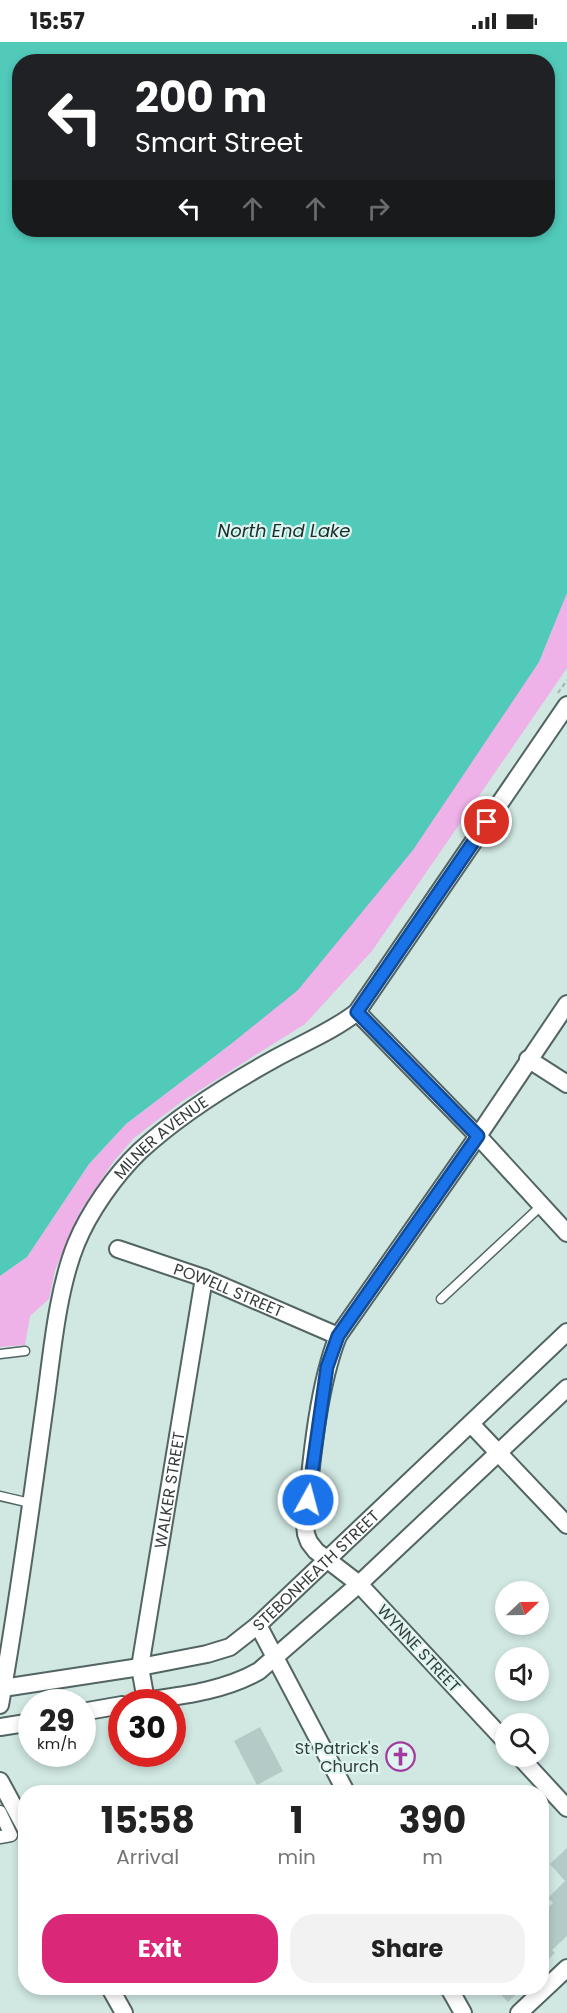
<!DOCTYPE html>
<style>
body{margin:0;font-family:Poppins,sans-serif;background:#f2f2f2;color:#222;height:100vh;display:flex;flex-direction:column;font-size:22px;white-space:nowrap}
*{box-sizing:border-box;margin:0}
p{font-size:20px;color:#767676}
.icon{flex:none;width:33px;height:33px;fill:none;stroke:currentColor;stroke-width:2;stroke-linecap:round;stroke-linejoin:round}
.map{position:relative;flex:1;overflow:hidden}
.side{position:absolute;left:18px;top:1743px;width:531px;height:210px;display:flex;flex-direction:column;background:#fff;border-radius:24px;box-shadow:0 3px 9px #0003}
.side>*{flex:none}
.top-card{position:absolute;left:12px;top:12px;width:543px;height:183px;border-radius:24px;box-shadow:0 3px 9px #0003;background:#202124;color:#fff;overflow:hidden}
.needle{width:39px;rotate:68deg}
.buttons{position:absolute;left:495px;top:1539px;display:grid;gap:12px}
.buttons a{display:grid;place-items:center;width:54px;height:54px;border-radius:50%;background:#fff;box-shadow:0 3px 9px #0003;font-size:30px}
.speed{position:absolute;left:18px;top:1647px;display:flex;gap:12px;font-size:30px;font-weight:700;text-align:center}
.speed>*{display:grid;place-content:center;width:78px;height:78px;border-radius:50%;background:#fff;box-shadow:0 3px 9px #0003;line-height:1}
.speed small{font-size:15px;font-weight:400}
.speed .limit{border:9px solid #d22;background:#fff;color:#111}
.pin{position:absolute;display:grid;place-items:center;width:51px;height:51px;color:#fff;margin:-26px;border:3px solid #fff;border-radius:50%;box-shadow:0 2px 6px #0007}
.me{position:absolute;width:66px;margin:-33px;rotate:7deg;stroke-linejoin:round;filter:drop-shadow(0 0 4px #0008)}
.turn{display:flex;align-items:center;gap:21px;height:126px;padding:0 24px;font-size:27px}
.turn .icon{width:78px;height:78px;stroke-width:2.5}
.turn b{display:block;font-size:42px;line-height:51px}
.lanes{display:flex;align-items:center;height:57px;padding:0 24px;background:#0003;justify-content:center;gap:30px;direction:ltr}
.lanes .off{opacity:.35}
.eta{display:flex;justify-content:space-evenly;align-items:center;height:102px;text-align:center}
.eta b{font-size:36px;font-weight:700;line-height:42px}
.primary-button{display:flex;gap:12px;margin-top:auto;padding:12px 24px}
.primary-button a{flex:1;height:69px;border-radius:24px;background:#db2777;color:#fff;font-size:24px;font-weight:700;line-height:69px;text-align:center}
.primary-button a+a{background:#f2f2f2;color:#222}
.status{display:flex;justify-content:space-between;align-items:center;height:42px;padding:0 30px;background:#fff;direction:ltr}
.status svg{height:16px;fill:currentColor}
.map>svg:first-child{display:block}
.green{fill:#eeb1e8}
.water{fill:#51caba;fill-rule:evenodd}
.building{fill:#b4cac6}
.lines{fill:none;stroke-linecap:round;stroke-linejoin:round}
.service-casing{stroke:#526562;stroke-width:11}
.pedestrian-casing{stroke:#526562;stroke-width:15}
.minor-casing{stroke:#526562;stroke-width:20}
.path{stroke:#a0b3af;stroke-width:2;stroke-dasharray:4.5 3;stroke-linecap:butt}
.service{stroke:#fff;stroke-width:8}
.pedestrian{stroke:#fff;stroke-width:12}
.minor{stroke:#fff;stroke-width:16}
.route-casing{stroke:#114b97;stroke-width:15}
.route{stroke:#1a73e8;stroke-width:10}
.labels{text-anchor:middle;stroke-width:4.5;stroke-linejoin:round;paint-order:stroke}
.street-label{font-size:16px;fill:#333c3a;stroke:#def4f0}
.poi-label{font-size:16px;fill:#333c3a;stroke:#def4f0;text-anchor:end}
.water-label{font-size:18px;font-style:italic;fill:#192e2b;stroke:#def4f0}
</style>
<div class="status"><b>15:57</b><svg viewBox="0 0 49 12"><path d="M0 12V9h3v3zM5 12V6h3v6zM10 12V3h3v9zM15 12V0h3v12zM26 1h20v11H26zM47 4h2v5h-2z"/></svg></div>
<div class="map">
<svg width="567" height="1971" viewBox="0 0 567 1971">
<rect width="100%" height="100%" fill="#d0e7e2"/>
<!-- green -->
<polygon class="green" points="567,551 567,626 372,909 305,982 181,1060 134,1096 114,1119 81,1168 55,1228 49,1257 30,1274 25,1303 0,1305 0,1234 27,1215 89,1122 126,1082 231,1002 539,620"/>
<!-- water -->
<path class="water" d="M0 0H567V551L539 620 413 808 298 948 231 1002 126 1082 89 1122 27 1215 0 1234ZM20 20H548V188H20Z"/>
<!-- building -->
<g class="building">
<polygon points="260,1685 283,1729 257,1743 234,1699"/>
<polygon points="567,1806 567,1894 552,1908 555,1911 542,1923 542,1872 553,1861 548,1856 565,1839 550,1822"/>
<polygon points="494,1946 523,1946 508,1960"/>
</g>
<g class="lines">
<defs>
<g id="service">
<polyline points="441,1257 542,1163"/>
<polyline points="0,1312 25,1309"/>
<polyline points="0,1454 30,1461"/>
</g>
<polyline id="pedestrian" points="0,1770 11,1793 0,1795"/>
<g id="minor">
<polyline points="357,970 478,1094 567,1191"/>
<polyline points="528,1017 567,1042"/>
<path id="s1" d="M118 1207 204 1236 338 1294"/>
<polyline points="471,1382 567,1483"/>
<polyline points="258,1583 346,1750"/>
<path id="s2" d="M3 1646 140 1625 207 1612 230 1605 258 1583 567 1290"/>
<path id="s3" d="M146 1659 140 1625 204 1236"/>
<path d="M137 1660C178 1654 222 1650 259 1629L359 1542 567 1346"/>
<path id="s4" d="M0 1663C18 1563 31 1463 45 1362 52 1312 57 1249 76 1202 89 1170 115 1133 140 1109 180 1072 227 1043 274 1017 301 1002 333 989 357 970L567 663"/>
<polyline points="82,1670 122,1663"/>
<polyline points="0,1685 32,1680"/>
<path d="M506 1700 359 1542 316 1509 309 1500 306 1492 305 1482C311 1424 317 1347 338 1294L478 1094 567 962"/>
<polyline points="519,1714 567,1766"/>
<polyline points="0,1739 26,1787"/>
<polyline points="110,1946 124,1971"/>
<polyline points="449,1946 463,1971"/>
<polyline points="519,1971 567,1926"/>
</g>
</defs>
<!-- service casing -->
<use href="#service" class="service-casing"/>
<!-- pedestrian casing -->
<use href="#pedestrian" class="pedestrian-casing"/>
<!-- minor casing -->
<use href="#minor" class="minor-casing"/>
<!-- path -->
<polyline class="path" points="558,651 567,638"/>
<!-- service -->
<use href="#service" class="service"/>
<!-- pedestrian -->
<use href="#pedestrian" class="pedestrian"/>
<!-- minor -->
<use href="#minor" class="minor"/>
</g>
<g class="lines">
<defs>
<polyline id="route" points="308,1458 327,1325 338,1294 478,1094 357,970 487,780"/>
</defs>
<!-- route casing -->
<use href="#route" class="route-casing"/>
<!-- route -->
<use href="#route" class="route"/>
</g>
<!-- icons -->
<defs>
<symbol id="church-ring" viewBox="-11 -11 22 22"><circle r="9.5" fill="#def4f0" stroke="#a33b9e" stroke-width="1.5"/><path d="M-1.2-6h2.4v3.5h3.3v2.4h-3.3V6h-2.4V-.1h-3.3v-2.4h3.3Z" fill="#a33b9e"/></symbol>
</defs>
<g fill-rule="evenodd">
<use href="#church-ring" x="384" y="1698" width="33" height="33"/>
</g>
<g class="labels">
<!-- street labels -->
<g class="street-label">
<text dy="6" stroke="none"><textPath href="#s4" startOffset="606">MILNER AVENUE</textPath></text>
<text dy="6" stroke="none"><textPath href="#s1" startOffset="118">POWELL STREET</textPath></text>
<text dy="6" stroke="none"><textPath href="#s3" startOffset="214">WALKER STREET</textPath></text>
<text dy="6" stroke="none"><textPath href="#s2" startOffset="346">STEBONHEATH STREET</textPath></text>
<text transform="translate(419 1606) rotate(47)" y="6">WYNNE STREET</text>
</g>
<!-- poi labels -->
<g class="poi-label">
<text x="379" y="1712">St Patrick's<tspan x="379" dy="18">Church</tspan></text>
</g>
<!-- water labels -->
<g class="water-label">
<text x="284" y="495">North End Lake</text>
</g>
</g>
</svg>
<div class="buttons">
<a><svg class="needle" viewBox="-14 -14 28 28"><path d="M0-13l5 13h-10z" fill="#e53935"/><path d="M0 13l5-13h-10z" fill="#767676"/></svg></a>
<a><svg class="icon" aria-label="sound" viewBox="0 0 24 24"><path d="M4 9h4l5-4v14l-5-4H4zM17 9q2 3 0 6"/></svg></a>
<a><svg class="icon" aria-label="search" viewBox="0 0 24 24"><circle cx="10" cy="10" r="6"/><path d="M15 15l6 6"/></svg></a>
</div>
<div class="speed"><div>29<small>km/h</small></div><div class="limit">30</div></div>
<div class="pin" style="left:487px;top:780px;background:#d93025"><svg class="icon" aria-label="arrive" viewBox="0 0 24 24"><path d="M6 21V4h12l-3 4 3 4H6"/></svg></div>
<svg class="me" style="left:308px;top:1458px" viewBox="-20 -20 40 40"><circle r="17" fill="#1a73e8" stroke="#fff" stroke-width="3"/><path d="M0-11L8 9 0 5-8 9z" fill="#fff"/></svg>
<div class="top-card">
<div class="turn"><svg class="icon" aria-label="left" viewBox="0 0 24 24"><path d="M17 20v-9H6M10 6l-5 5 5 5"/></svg><div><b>200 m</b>Smart Street</div></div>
<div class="lanes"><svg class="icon" aria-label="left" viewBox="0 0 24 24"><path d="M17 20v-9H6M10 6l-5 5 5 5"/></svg><svg class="icon off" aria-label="ahead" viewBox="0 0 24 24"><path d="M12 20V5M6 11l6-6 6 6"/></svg><svg class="icon off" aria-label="ahead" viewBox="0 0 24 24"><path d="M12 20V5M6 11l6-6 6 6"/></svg><svg class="icon off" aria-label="right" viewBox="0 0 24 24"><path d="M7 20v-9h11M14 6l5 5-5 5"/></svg></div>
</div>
<section class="side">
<div class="eta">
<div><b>15:58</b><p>Arrival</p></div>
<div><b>1</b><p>min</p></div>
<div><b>390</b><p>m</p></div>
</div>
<div class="primary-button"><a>Exit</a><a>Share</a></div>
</section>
</div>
